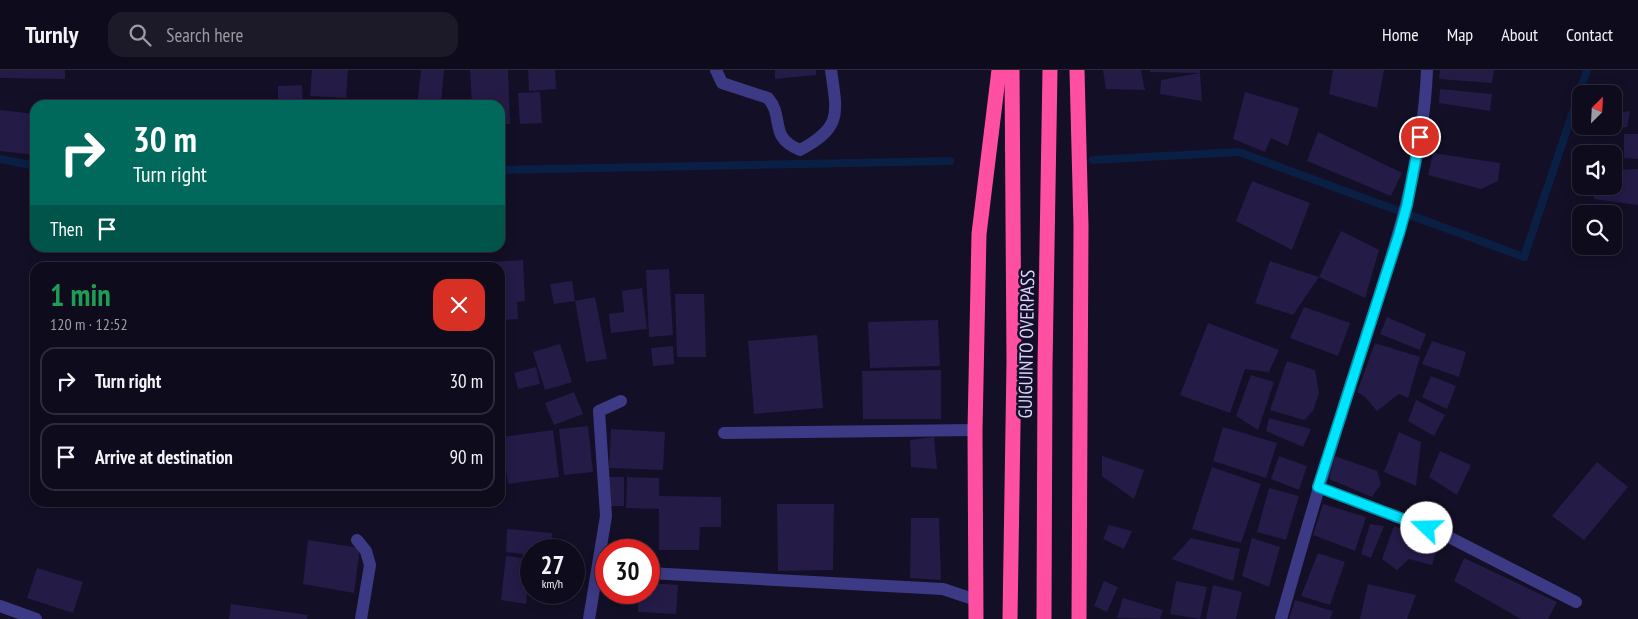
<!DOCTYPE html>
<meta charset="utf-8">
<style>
body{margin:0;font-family:"PT Sans Narrow",sans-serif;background:#1c1929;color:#f1f3f6;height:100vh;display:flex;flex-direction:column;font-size:19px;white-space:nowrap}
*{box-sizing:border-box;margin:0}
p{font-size:16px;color:#9b9ba3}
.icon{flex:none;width:28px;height:28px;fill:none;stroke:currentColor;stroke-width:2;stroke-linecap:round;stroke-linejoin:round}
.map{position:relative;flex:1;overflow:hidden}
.details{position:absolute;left:30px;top:192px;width:475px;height:245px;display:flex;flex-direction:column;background:#0e0b1c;border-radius:15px;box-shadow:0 2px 12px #0003,0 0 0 1px #2e2b3b}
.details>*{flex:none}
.hud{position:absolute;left:30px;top:30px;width:475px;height:152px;border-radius:15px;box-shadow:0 2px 12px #0003,0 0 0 1px #2e2b3b;background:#00695c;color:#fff;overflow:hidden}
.needle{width:32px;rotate:24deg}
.fabs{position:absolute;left:1572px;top:15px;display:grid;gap:10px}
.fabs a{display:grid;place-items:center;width:50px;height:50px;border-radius:10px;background:#0e0b1c;box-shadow:0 2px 12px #0003,0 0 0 1px #2e2b3b;font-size:25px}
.speed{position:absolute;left:520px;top:469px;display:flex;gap:10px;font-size:25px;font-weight:700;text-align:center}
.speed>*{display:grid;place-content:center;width:65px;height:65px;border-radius:50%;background:#0e0b1c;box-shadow:0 2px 12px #0003,0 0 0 1px #2e2b3b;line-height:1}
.speed small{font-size:12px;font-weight:400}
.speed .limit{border:8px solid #d22;background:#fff;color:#111}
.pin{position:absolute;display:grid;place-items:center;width:42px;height:42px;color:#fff;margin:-21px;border:2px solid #fff;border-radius:50%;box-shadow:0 1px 5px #0007}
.me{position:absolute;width:55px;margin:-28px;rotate:291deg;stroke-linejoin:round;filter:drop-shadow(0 0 4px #0008)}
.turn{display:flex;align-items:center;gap:18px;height:105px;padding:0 20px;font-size:22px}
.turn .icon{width:65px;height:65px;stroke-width:2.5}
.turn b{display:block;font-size:35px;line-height:42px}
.then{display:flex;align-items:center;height:48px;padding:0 20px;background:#0003;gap:10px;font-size:19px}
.round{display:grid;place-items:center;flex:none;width:52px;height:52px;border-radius:15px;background:#1c1929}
.overview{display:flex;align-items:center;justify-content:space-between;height:85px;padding:0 20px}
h1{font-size:30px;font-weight:800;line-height:38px;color:#1e9e55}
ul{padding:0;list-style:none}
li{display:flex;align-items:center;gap:15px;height:68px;margin:0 10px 8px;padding:0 10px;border:2px solid #2e2b3b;border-radius:15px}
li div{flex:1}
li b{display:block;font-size:19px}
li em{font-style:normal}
header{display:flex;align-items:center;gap:30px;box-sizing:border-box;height:70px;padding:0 25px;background:#0e0b1c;border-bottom:1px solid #2e2b3b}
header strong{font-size:24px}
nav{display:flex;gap:28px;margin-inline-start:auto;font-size:18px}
.search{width:350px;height:45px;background:#1c1929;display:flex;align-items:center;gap:12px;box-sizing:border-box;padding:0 18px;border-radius:15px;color:#9b9ba3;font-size:19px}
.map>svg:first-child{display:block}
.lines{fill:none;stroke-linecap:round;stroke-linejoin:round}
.stream{stroke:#0a1f44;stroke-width:8}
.building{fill:#241b47}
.lane{stroke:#3d3a85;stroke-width:12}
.street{stroke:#3d3a85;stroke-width:12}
.highway{stroke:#ff4fa3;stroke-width:15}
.route-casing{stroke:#0095a6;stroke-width:12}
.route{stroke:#00e5ff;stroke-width:9}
.labels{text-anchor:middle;stroke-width:5;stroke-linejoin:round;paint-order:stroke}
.street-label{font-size:19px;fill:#d9d4ff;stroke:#130f26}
</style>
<header>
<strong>Turnly</strong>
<div class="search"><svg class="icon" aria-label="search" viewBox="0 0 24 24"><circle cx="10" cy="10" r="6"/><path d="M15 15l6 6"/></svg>Search here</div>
<nav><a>Home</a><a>Map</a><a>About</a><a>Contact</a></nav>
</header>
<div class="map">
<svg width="1638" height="549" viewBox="0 0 1638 549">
<rect width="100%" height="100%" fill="#130f26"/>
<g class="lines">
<!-- stream -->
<g class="stream">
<polyline points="0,89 35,96"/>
<polyline points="1093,90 1239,82 1524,187 1587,0"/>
<polyline points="500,100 950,91"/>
</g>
</g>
<!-- building -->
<g class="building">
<polygon points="0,0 65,0 65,9 0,8"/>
<polygon points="312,0 348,0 346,28 310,26"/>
<polygon points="421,0 444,0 441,35 417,35"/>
<polygon points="470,0 508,0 510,54 500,54 500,35 472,35"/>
<polygon points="528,0 555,0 556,19 529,21"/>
<polygon points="775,0 816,0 816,5 775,9"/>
<polygon points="1103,0 1141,0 1145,20 1106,19"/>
<polygon points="1150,0 1200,0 1200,3 1150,2"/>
<polygon points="1333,0 1384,0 1377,38 1329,24"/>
<polygon points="1440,0 1494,0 1492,13 1439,9"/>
<polygon points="1200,3 1202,31 1160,24 1161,10"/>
<polygon points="302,15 303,35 278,35 278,16"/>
<polygon points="1440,19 1492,24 1490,41 1439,33"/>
<polygon points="1603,19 1624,24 1617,38 1614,37 1614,24 1602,24"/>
<polygon points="540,22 542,53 520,54 518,23"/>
<polygon points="1245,22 1299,38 1288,76 1271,68 1265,82 1233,69"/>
<polygon points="0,40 35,44 35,85 0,81"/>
<polygon points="1630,41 1627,57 1612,59 1614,56 1614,43"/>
<polygon points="1318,62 1402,103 1391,126 1307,91"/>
<polygon points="1624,64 1638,64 1638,89 1624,88"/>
<polygon points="1433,83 1500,93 1498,111 1481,119 1428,105"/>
<polygon points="1638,99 1638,135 1594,129 1594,116 1614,116 1614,100"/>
<polygon points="1252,111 1310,133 1292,180 1236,151"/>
<polygon points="1341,161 1379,180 1365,228 1319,207"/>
<polygon points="523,190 525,231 517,232 518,249 500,250 500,198 490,198 490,192"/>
<polygon points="1270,191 1319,207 1293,245 1255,233"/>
<polygon points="669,199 673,265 649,267 646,200"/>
<polygon points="572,211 575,231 554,234 550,214"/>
<polygon points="642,218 647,259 611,263 609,244 624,242 622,221"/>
<polygon points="675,224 704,224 706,287 677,287"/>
<polygon points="595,227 607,289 586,292 575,231"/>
<polygon points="1304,237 1350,253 1338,286 1290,268"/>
<polygon points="1387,247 1426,264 1420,280 1380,264"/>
<polygon points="938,250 940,296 870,298 868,252"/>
<polygon points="1208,253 1279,280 1269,302 1245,299 1230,343 1180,325"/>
<polygon points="817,265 823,338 754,344 748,271"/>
<polygon points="1432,271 1466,282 1459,307 1422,294"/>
<polygon points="1375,273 1420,287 1408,328 1399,324 1377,341 1365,327 1357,322"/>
<polygon points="560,274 572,312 545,320 533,282"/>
<polygon points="673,276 674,294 653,296 651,278"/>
<polygon points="1287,291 1315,300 1319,323 1313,341 1304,350 1270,340"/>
<polygon points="536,297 540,314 518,319 514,303"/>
<polygon points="941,300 941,349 863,349 862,301"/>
<polygon points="1251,305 1274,312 1258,360 1236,346"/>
<polygon points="1431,306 1456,316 1447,339 1422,327"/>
<polygon points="574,322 583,344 554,355 545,333"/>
<polygon points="1416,330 1445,345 1434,366 1408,351"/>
<polygon points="1269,348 1311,359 1303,377 1266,361"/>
<polygon points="588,356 593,402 564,405 559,359"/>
<polygon points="1223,357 1277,373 1266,408 1213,391"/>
<polygon points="611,359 665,362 663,400 609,398"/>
<polygon points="553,360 559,407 508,414 502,367"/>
<polygon points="1399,362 1421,372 1416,416 1384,402"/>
<polygon points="934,367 937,399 911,397 910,370"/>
<polygon points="1440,381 1471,395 1457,425 1429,407"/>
<polygon points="1102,386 1144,400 1134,429 1102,406"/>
<polygon points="1279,386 1307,396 1299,420 1271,409"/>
<polygon points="1335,386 1377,401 1381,414 1372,427 1329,409"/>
<polygon points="1597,392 1628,417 1584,470 1552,446"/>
<polygon points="1212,397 1261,414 1241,473 1192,459"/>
<rect x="608" y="407" width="16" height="29"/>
<polygon points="627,407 659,408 659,426 721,427 721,457 700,457 699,480 659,480 659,433 659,439 626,438"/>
<polygon points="1269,418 1299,426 1286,470 1257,462"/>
<polygon points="777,434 834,434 833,500 778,501"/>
<polygon points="1323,434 1366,447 1355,481 1313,465"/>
<polygon points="911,448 939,448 941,510 910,508"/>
<polygon points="1370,454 1384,456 1371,488 1361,484"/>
<polygon points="1109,455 1132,461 1124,479 1103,469"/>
<polygon points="1394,456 1439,472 1432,495 1409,489 1397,500 1382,489"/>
<polygon points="507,459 552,463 551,480 531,480 531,485 506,482"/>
<polygon points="1191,468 1240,479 1233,511 1172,489"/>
<polygon points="1252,468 1280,477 1269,517 1242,506"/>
<polygon points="308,470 360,478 354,523 303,514"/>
<polygon points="1318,483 1345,492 1330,535 1301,526"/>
<polygon points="506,486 530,489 526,534 501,530"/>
<polygon points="1464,488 1557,532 1548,549 1521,549 1454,511"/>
<polygon points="37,498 83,512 73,543 27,528"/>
<polygon points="1104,511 1118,517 1107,542 1094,536"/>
<polygon points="1176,511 1207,517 1200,549 1170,544"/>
<polygon points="649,513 678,515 676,544 638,542 638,522 649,522"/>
<polygon points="1368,514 1416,525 1407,549 1360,549"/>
<polygon points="1213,515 1242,522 1236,549 1206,549"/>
<polygon points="1123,528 1163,540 1160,549 1117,548"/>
<polygon points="1295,530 1333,541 1330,549 1289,549"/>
<polygon points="231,534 308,545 307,549 229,549"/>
</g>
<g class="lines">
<!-- lane -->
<g class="lane">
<path d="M716 0 722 13 768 28C785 48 768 67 800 80 843 57 837 43 831 0"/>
<polyline points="357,470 366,481 370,495 361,549"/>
</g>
<!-- street -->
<g class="street">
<polyline points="724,363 975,360"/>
<polyline points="1318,417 1445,465 1576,532"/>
<polyline points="649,503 943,519 976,530"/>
<polyline points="0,536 36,549"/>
<polyline points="589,549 606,446 599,341 621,331"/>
<path d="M1281 549C1305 464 1330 379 1357 294 1388 198 1423 102 1427 0"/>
</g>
<!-- highway -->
<g class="highway">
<polyline points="1077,0 1081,156 1079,549"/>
<polyline points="976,549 975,360 979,164 999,0"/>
<polyline points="1010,549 1014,292 1012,0"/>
<polyline points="1044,549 1045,296 1050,0"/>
</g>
</g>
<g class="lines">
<defs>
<polyline id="route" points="1420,67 1407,135 1399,164 1318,417 1427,458"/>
</defs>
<!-- route casing -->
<use href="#route" class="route-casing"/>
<!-- route -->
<use href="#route" class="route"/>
</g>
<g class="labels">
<!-- street labels -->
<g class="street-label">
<text transform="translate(1026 274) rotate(-89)" y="7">GUIGUINTO OVERPASS</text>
</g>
</g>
</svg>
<div class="fabs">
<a><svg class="needle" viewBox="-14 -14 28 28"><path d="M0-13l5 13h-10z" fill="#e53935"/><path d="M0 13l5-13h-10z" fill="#9b9ba3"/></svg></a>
<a><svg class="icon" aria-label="sound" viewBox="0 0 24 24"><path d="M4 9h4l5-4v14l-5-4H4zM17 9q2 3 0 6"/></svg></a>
<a><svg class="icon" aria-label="search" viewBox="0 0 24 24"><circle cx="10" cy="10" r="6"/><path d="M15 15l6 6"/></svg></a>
</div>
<div class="speed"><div>27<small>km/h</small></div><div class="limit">30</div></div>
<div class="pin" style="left:1420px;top:67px;background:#d93025"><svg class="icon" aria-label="arrive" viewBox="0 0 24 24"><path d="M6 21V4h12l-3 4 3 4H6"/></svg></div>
<svg class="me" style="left:1427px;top:458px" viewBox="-20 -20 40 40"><circle r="19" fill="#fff"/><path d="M0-13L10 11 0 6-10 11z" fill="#00e5ff"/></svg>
<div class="hud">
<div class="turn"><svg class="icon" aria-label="right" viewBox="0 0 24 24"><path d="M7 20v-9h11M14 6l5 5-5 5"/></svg><div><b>30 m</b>Turn right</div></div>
<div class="then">Then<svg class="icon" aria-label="arrive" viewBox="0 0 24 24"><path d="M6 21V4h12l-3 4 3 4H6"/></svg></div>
</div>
<section class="details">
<div class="overview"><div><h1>1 min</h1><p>120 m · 12:52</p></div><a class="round" style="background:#d93025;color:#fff"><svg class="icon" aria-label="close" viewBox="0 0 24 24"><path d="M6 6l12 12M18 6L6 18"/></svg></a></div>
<ul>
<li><svg class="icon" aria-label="right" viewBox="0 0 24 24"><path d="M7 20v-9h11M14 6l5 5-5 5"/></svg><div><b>Turn right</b></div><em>30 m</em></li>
<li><svg class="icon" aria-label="arrive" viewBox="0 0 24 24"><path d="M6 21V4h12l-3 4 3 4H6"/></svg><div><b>Arrive at destination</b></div><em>90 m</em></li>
</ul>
</section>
</div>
